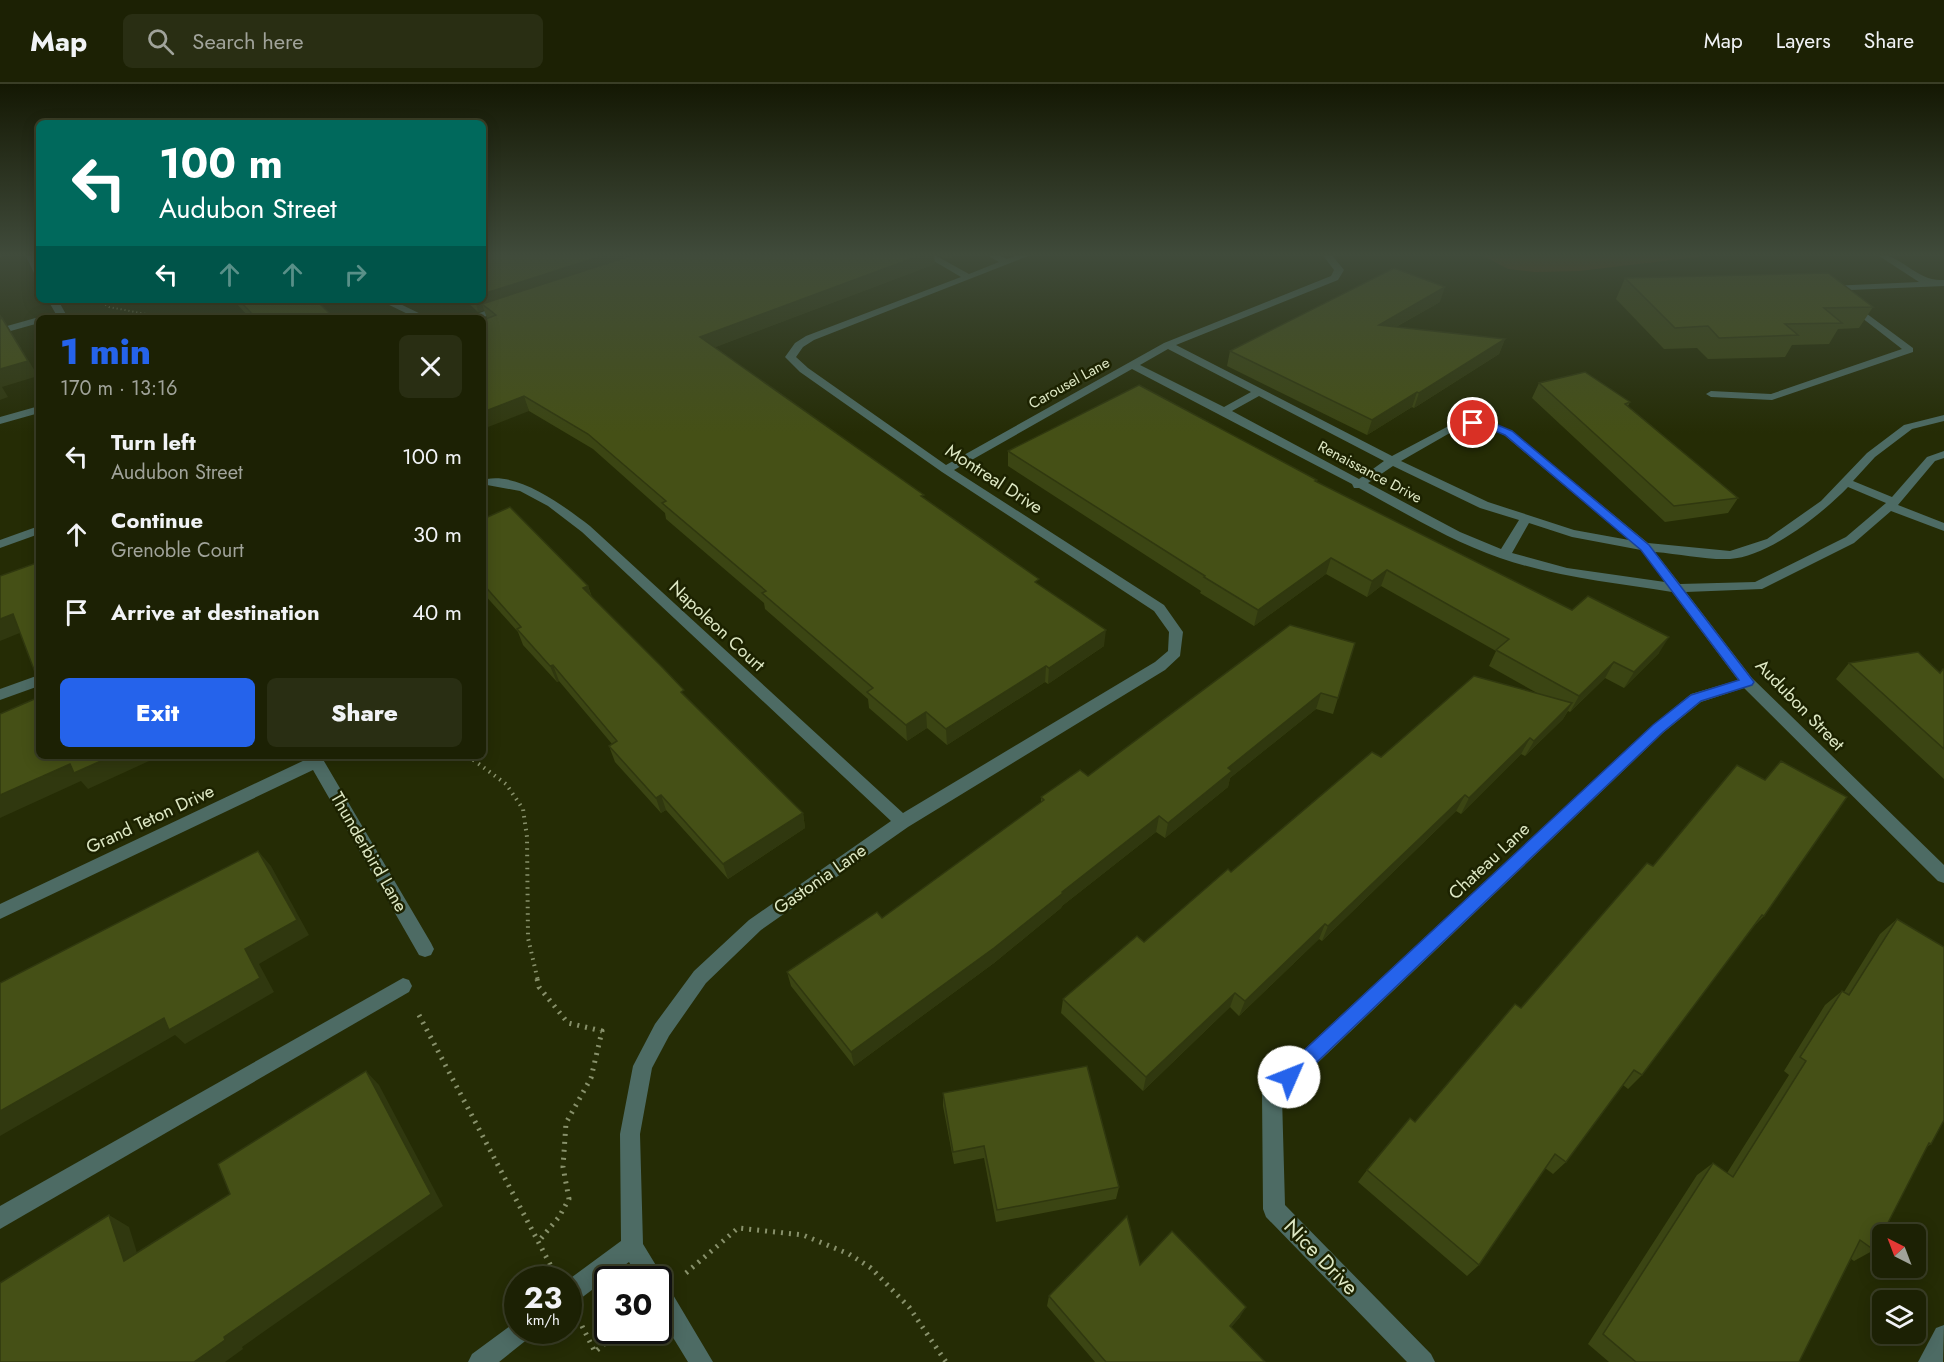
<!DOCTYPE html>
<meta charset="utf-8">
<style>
body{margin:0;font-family:Jost,sans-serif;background:#292e13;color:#f1f3f6;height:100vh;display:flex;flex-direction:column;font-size:22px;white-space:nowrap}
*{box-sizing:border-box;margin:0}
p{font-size:20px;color:#a0a39a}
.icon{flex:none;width:33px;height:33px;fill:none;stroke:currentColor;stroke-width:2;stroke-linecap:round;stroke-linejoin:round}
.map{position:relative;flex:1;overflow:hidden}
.panel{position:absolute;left:36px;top:231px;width:450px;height:444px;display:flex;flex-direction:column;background:#1c2104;border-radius:9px;box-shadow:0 3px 15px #0003,0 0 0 2px #3a3e26}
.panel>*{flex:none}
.guide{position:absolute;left:36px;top:36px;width:450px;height:183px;border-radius:9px;box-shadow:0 3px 15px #0003,0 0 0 2px #3a3e26;background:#00695c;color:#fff;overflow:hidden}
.needle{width:39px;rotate:318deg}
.tools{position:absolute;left:1872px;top:1140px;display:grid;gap:12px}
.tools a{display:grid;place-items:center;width:54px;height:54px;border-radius:9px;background:#1c2104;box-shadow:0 3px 15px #0003,0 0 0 2px #3a3e26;font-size:30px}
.speed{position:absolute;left:504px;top:1182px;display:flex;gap:12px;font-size:30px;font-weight:700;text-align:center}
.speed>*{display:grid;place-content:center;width:78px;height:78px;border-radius:50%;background:#1c2104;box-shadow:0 3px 15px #0003,0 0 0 2px #3a3e26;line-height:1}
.speed small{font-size:15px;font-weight:400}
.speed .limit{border:3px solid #111;border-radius:9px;background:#fff;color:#111}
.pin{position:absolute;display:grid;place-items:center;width:51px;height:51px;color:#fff;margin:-26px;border:3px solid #fff;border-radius:50%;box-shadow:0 2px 6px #0007}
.me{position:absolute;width:66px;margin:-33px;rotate:46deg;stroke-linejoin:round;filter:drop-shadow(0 0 4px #0008)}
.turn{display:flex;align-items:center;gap:21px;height:126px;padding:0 24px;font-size:27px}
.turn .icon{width:78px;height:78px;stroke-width:2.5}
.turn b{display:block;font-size:42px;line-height:51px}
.lanes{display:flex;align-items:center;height:57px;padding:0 24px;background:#0003;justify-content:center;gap:30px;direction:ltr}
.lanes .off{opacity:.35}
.round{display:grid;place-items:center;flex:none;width:63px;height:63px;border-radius:9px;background:#292e13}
.head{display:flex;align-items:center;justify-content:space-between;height:102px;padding:0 24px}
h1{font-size:36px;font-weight:800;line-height:45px;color:#2563eb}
.primary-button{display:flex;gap:12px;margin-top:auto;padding:12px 24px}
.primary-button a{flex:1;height:69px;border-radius:9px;background:#2563eb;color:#fff;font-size:24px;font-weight:800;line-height:69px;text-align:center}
.primary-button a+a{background:#292e13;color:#f1f3f6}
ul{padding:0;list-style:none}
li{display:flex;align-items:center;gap:18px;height:78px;padding:0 24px}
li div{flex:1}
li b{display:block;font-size:22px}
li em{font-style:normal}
header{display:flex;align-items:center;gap:36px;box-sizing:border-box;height:84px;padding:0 30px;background:#1c2104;border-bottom:2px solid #3a3e26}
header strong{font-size:28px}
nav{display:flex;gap:33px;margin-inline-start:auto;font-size:21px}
.search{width:420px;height:54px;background:#292e13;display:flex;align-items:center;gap:15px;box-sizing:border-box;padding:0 21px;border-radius:9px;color:#a0a39a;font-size:22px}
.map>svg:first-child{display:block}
.green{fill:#56300b}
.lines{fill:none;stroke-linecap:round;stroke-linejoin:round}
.path-far2{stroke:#88916b;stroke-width:2;stroke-dasharray:1 3;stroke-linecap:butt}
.path-far1{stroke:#88916b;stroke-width:4;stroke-dasharray:1.5 5;stroke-linecap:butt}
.path{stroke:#88916b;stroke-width:5;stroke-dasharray:2 6;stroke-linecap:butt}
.minor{fill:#4d6b64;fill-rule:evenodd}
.wall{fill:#3b4513}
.shaded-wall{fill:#30380f}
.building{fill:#455016;stroke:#30380f;stroke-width:1.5}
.route{fill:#2563eb;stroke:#184099;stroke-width:1.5}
.labels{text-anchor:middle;stroke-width:5;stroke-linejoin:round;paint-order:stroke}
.far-street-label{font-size:15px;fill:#dee8c4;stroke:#1c2200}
.street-label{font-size:18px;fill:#dee8c4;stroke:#1c2200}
.near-street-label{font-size:21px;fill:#dee8c4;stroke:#1c2200}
</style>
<header>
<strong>Map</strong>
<div class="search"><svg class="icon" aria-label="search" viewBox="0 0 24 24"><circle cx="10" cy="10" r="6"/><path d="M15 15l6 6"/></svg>Search here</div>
<nav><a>Map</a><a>Layers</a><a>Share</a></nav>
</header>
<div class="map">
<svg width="1944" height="1278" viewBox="0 0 1944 1278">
<rect width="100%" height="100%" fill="#252c05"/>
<!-- green -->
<polygon class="green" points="1480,170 1722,170 1580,187 1535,188 1508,185"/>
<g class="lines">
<!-- path-far2 -->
<polyline class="path-far2" points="99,216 109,223 167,234"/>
<!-- path-far1 -->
<polyline class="path-far1" points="468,672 506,700 523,725 527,753 528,854 538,897"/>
<!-- path -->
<g class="path">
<polyline points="537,895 539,903 568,939 602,947 591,994 566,1039 563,1083 569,1115 559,1133 538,1158"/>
<polyline points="419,931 551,1182"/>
<polyline points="686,1189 738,1144 803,1151 849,1170 871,1184 909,1223 946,1278"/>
<polyline points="582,1242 595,1268 620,1246"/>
</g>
<!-- minor -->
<g class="minor">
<polygon points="0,170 6,170 0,173"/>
<polygon points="25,170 33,170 39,180 39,192 34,189"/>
<path d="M922 170H933L969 190 999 178 985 170H996L1007 175 1021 170H1033L814 256 803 263 796 273 808 284 946 381 1164 259 1331 192 1334 186 1322 170H1331L1344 186 1338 196 1176 261 1392 372 1460 336H1485L1512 347 1648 459 1730 467 1767 455 1821 417 1867 369 1904 341 1944 331V337L1912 345 1875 373 1853 397 1892 413 1927 373 1944 367V374L1935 377 1898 421 1944 439V447L1891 427 1854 459 1762 505 1686 508 1752 594 1944 781V799L1938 797 1744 604 1701 618 1663 649 1282 1013 1285 1121 1431 1270 1435 1278H1407L1266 1133 1263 1125 1262 1009 1265 1002 1653 641 1691 610 1738 596 1672 508C1614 499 1556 493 1500 474 1451 457 1405 429 1359 404H1354L1352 400 1132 285 954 386 1164 521 1183 548 1180 572 1165 586 908 743 761 846 706 899 669 952 652 984 640 1050 643 1160 660 1188 662 1198 666 1199 713 1278H688L658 1229V1196H639L629 1178 576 1218 568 1221V1196L621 1157 620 1050 633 982 655 940 694 887 749 836 891 737 582 448 548 422 520 407 487 401V395C521 389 565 423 590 442L903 729 1155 578 1168 567 1169 548 1154 527 942 388 800 288 785 273 795 259 806 252 961 193ZM1168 265 1251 308 1224 323 1140 281ZM1259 312 1384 377 1359 395 1232 327ZM1462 342H1483L1504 351 1629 456 1574 446 1488 418 1401 377ZM1393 382 1480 424 1519 436 1501 465 1460 448 1368 399ZM1848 403 1886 419 1846 453 1755 498 1680 500 1655 468C1680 470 1706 476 1730 475 1768 473 1822 430 1848 403ZM1529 439 1572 453 1641 466 1665 498 1567 484 1512 469Z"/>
<path d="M1876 170C1902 170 1916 198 1944 196V202L1827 207 1825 205 1830 202 1919 198Z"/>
<polygon points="48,216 58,216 68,234 58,234"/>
<polygon points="379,216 392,216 429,234 416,234"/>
<polygon points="1851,218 1913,264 1913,268 1772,316 1711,313 1706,310 1711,307 1771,310 1902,265 1848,223 1848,219"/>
<polygon points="504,220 509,223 507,225 481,234 466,234"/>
<polygon points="39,233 43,234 39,234 39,239 0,250 0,244"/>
<polygon points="39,322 39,329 0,340 0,333"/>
<polygon points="39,442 39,450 0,464 0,456"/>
<polygon points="39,591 39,602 0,616 0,605"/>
<polygon points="305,672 321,672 431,859 434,865 431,871 425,873 419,871 313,686 0,835 0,820 307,675"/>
<polygon points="403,894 409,896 412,902 409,908 0,1145 0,1122"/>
<polygon points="518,1236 518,1246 532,1246 529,1254 499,1278 468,1278 472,1270"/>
<polygon points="1944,1241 1943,1278 1918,1278 1936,1244"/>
</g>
</g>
<!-- wall -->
<g class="wall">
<polygon points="938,170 961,170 947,175"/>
<polygon points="935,180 715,263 924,415 1039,501 1104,562 1048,600 1045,598 947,661 927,644 907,657 869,624 868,615 765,525 764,519 666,435 665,429 593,365 529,327 487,234 484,226 478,228 465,216 483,216"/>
<polygon points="1625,194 1873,223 1859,244 1838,245 1829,260 1792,261 1785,273 1708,275 1697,264 1664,265 1616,215"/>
<polygon points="233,216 316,216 334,234 250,234"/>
<polygon points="1440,218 1396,243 1505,255 1499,270 1414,324 1412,323 1367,351 1227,282 1230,267"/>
<polygon points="1539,299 1630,318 1628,322 1738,414 1728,429 1665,438 1532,314"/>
<polygon points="1008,367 1316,398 1659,569 1624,604 1605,594 1570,628 1568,627 1563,635 1525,672 1521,670 1461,730 1456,727 1322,857 1319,855 1239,932 1230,923 1143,1007 1061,929 1063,915 1144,858 1231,788 1381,673 1537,609 1489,582 1496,567 1381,502 1367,513 1326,490 1254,542 1200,509 1201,507 1008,382"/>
<polygon points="483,435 588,502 592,513 686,613 803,729 805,744 728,795 666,726 661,729 615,678 609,662 612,660 559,597 557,598 523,561 518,548 483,509"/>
<polygon points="1290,541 1338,614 1333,630 1316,625 1230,694 1228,703 1165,754 1156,748 1062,822 1061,824 994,879 854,982 791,902 787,888 882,834 1041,718 1041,713 1088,692"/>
<polygon points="1849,579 1940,588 1944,586 1944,695 1836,595"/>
<polygon points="1653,782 1764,832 1751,845 1642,991 1628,1005 1623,1001 1566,1078 1553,1090 1545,1084 1479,1181 1467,1192 1358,1098 1367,1086 1415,1038"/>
<polygon points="1897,835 1931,1060 1927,1063 1874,1166 1854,1177 1851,1175 1799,1278 1609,1278 1588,1260 1697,1091 1713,1079 1727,1089 1789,991 1784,987 1825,921 1842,907 1844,908 1880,850"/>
<polygon points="943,1009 1119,1103 1116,1115 996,1138 984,1074 954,1080 943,1022"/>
<polygon points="1140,1181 1240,1233 1231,1243 1265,1278 1095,1278 1047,1222 1049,1212"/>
</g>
<!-- shaded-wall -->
<g class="shaded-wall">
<polygon points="608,170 654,170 482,220 484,226 478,228 475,216 483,216 483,210"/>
<polygon points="924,170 934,170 935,180 703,268 700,253"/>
<polygon points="947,170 961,170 947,175"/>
<polygon points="1445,203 1440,218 1374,255 1379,241"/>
<polygon points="0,230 38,292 2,303 8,313 0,316"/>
<polygon points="1505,255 1499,270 1414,324 1419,309"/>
<polygon points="1417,308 1412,323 1367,351 1372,336"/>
<polygon points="524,312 529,327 483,345 483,328"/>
<polygon points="1331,474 1326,490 1254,542 1258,526"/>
<polygon points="1387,486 1381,502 1367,513 1372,497"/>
<polygon points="588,502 593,518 583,504"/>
<polygon points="13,530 27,546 0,557 0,535"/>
<polygon points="1106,546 1104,562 1048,600 1049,584"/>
<polygon points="1669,553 1659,569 1624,604 1634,588"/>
<polygon points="1614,578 1605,594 1570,628 1579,612"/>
<polygon points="553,581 559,597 557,598 550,582"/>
<polygon points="1046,582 1045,598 947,661 946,645"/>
<polygon points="1321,609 1316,625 1230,694 1228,703 1165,754 1168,739 1228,684"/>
<polygon points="1572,619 1563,635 1525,672 1534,657"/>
<polygon points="926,628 927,644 907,657 906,641"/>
<polygon points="1530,654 1521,670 1461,730 1469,714"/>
<polygon points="112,672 160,672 88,705 81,697 0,734 0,711 70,680"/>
<polygon points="661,711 666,726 661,729 656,714"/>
<polygon points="1465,711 1456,727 1322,857 1328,842"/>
<polygon points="803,729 805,744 728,795 723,780"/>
<polygon points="1159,732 1156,748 1062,822 1061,824 994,879 854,982 851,968 1062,808"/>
<polygon points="258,767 271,782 309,851 259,880 274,908 185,960 175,951 0,1052 0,1027 245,865"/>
<polygon points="1325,840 1319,855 1239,932 1245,917"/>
<polygon points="1235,909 1230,923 1143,1007 1146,993"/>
<polygon points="366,987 379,1001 443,1122 242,1263 243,1265 225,1278 194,1278 224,1253"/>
<polygon points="109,1131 129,1143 143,1188 124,1177"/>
<polygon points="1246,1223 1240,1233 1224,1252 1230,1242"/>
</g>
<!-- building -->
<g class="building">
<polygon points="483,170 608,170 483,210"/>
<polygon points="636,170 924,170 700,253 924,411 921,412 1039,495 1035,498 1106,546 1049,584 1046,582 946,645 926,628 906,641 867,608 873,604 762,509 766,507 662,419 666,417 588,350 524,312 483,328 483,236 496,231 482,220"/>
<polygon points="1394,184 1445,203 1379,241 1505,255 1419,309 1417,308 1372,336 1230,267"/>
<polygon points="1828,189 1873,223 1824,224 1842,239 1785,240 1798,251 1719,254 1708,242 1675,244 1625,194"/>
<polygon points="239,216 316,216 334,234 256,234"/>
<polygon points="2,234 28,277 0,285 0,235"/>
<polygon points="1585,288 1630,318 1625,320 1738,414 1674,422 1539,299"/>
<polygon points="1139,301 1317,396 1315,397 1572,526 1588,512 1669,553 1634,588 1614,578 1579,612 1496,566 1509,555 1387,486 1372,497 1331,474 1258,526 1204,493 1205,492 1008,367"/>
<polygon points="510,423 588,502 583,504 663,584 684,606 681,608 803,729 723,780 661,711 656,714 609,662 617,657 553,581 550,582 517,545 521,543 483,500 483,435"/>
<polygon points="39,478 39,599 13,530 0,535 0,492"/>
<polygon points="1290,541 1355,559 1338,614 1321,609 1228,684 1232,687 1168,739 1159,732 1062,808 1063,809 994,864 851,968 787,888 877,828 882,834 1044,716 1041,713 1080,686 1088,692"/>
<polygon points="1918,568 1940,589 1943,585 1944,586 1944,665 1849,579"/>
<polygon points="1474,592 1572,619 1534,657 1530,654 1469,714 1465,711 1328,842 1325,840 1245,917 1235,909 1146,993 1063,915 1137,852 1144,858 1228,785 1231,788 1372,668 1381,673"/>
<polygon points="39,613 39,672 112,672 74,689 70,680 0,711 0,630"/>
<polygon points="1781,677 1847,713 1764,832 1762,831 1642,991 1634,986 1566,1078 1555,1070 1479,1181 1367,1086 1410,1034 1415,1038 1515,920 1521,924 1647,779 1653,782 1737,681 1765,696"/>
<polygon points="258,767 297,836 245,865 260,894 169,946 164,934 0,1027 0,899"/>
<polygon points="1897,835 1944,863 1944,1036 1931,1060 1929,1059 1874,1166 1860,1156 1799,1278 1636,1278 1603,1250 1713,1079 1733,1093 1806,977 1800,973 1842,907 1849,911"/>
<polygon points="1087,982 1119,1103 997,1126 984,1062 953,1068 943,1009"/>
<polygon points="366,987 431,1110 224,1253 225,1256 194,1278 0,1278 0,1199 109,1131 124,1177 230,1110 218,1080"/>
<polygon points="1127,1132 1140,1181 1172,1147 1246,1223 1230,1242 1265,1278 1106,1278 1049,1212"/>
</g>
<!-- sky -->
<linearGradient id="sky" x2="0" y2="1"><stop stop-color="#141803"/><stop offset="0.49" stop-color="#404b3b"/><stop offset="1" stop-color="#404b3b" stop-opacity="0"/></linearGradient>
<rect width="1944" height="349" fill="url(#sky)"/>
<!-- route -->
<polygon class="route" points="1473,336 1488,337 1512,347 1649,461 1754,598 1752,601 1701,617 1663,648 1295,999 1289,1001 1282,999 1280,993 1282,987 1653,641 1691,611 1739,596 1641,466 1505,351 1483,342 1469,342 1469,337"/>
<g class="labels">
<!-- far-street labels -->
<g class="far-street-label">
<text transform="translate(1069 299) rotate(-29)" y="5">Carousel Lane</text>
<text transform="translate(1370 388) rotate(28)" y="5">Renaissance Drive</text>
</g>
<!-- street labels -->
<g class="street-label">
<text transform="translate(994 395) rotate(33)" y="6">Montreal Drive</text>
<text transform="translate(717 542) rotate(43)" y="6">Napoleon Court</text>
<text transform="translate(1800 621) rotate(46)" y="6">Audubon Street</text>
<text transform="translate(150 735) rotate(-25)" y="6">Grand Teton Drive</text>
<text transform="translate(369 768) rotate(60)" y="6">Thunderbird Lane</text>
<text transform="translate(1489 777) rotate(-43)" y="6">Chateau Lane</text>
<text transform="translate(820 795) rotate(-35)" y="6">Gastonia Lane</text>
</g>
<!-- near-street labels -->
<g class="near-street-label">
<text transform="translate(1321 1173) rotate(46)" y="7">Nice Drive</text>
</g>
</g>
</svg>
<div class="tools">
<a><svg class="needle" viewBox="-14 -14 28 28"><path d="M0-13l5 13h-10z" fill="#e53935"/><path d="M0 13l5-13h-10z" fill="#a0a39a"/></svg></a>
<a><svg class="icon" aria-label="layers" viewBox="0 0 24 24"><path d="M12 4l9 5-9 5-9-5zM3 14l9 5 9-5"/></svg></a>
</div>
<div class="speed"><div>23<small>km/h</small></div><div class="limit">30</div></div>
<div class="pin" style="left:1473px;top:339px;background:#d93025"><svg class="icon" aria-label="arrive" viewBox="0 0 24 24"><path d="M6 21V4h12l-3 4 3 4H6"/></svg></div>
<svg class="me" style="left:1289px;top:993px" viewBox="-20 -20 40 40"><circle r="19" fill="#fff"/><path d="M0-13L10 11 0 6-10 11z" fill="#2563eb"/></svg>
<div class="guide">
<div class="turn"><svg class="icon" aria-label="left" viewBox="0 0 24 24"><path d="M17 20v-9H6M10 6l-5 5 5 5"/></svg><div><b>100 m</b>Audubon Street</div></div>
<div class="lanes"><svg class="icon" aria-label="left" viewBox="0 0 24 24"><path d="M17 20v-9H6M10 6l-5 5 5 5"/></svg><svg class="icon off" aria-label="ahead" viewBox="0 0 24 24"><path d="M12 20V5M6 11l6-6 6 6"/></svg><svg class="icon off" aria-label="ahead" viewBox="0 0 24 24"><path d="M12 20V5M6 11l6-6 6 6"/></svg><svg class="icon off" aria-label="right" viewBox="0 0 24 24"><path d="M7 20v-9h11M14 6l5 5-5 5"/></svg></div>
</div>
<section class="panel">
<div class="head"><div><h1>1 min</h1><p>170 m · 13:16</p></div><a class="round"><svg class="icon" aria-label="close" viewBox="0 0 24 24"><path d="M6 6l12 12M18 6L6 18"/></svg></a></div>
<ul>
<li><svg class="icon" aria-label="left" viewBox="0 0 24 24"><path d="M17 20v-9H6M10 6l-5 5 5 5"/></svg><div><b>Turn left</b><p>Audubon Street</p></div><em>100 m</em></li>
<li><svg class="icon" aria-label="ahead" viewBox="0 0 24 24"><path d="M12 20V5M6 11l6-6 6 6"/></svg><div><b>Continue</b><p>Grenoble Court</p></div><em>30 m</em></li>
<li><svg class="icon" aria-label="arrive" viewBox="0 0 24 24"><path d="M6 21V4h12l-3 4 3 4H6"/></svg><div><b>Arrive at destination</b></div><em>40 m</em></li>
</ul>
<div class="primary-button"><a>Exit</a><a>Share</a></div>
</section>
</div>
